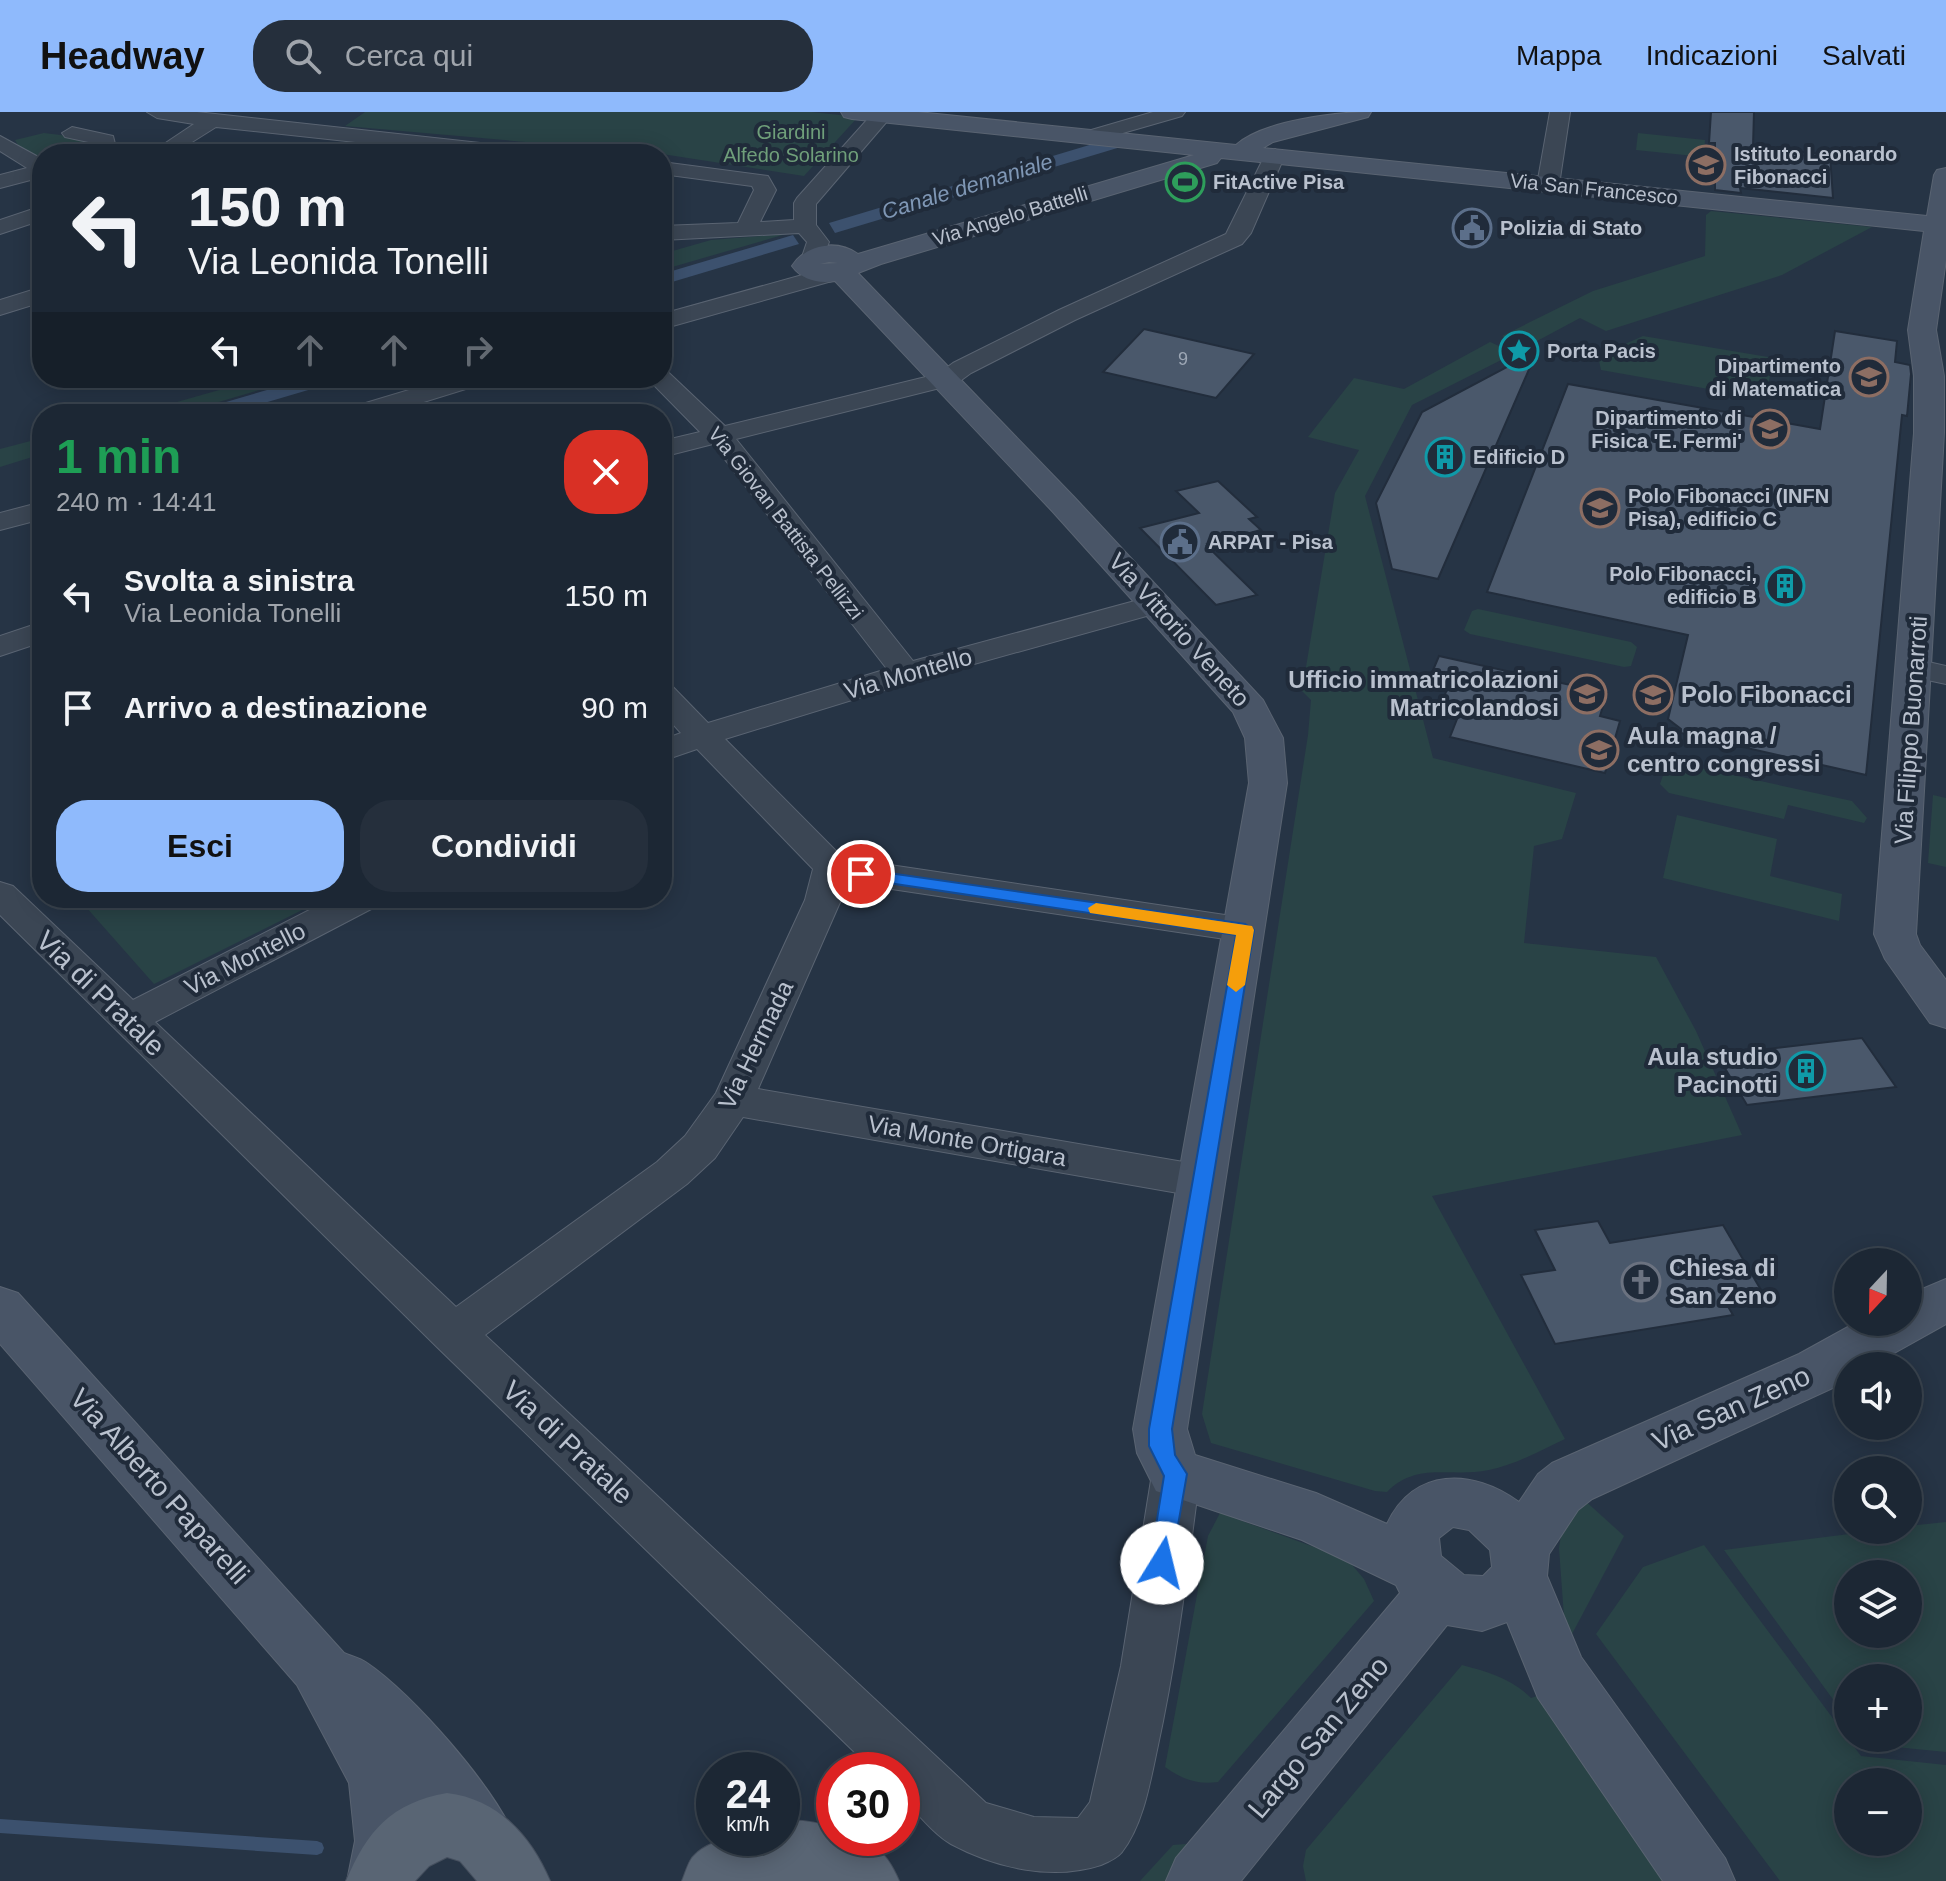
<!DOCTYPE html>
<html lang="it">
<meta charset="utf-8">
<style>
body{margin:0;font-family:Helvetica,sans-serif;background:#252f3c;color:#f1f3f6;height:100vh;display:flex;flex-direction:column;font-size:30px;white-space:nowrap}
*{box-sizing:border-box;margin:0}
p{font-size:26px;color:#a0a5ac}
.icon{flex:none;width:44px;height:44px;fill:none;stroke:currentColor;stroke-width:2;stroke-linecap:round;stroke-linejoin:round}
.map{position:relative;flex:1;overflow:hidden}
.drawer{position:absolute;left:32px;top:292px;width:640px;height:504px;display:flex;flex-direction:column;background:#1c2734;border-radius:32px;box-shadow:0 4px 20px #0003,0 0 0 2px #3a444f}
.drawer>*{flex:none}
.top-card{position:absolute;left:32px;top:32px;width:640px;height:244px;border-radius:32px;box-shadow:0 4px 20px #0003,0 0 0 2px #3a444f;background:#1c2734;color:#f1f3f6;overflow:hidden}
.needle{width:52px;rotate:202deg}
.buttons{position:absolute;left:1834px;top:1136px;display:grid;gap:16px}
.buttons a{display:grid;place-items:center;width:88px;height:88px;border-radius:50%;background:#1c2734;box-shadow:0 4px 20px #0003,0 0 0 2px #3a444f;font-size:40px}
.speed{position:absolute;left:696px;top:1640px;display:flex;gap:16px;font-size:40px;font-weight:700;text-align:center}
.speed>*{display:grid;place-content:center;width:104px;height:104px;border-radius:50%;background:#1c2734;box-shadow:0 4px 20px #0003,0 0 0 2px #3a444f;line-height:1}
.speed small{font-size:20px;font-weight:400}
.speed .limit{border:12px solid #d22;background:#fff;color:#111}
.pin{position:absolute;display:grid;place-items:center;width:68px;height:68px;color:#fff;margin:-34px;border:4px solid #fff;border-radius:50%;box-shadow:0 2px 8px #0007}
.me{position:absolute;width:88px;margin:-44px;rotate:9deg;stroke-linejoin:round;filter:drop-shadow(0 0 6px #0008)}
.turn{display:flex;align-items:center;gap:28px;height:168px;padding:0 24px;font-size:36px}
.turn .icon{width:104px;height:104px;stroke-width:2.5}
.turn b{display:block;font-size:56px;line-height:68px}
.lanes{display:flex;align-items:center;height:76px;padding:0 24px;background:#0003;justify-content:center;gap:40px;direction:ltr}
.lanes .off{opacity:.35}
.round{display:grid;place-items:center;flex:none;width:84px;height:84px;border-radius:32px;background:#252f3c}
.overview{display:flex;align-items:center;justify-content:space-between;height:136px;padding:0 24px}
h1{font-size:48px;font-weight:800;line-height:60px;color:#1e9e55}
.action{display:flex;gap:16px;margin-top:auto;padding:16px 24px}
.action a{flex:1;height:92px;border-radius:32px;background:#8fbafc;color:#111;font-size:32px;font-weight:800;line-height:92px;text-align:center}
.action a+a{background:#252f3c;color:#f1f3f6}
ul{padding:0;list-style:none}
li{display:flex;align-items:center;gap:24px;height:112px;padding:0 24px}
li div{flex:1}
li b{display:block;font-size:30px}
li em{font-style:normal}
header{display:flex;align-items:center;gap:48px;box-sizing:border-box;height:112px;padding:0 40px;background:#8fbafc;color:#111}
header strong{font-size:38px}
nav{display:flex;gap:44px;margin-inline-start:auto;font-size:28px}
.search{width:560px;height:72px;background:#252f3c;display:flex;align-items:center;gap:20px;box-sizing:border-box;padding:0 28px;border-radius:32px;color:#a0a5ac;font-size:30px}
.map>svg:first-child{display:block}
.green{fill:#294346;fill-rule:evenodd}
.water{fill:#3c516e}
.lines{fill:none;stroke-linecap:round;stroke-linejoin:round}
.stream{fill:#3c516e;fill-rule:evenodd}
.building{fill:#4a586b;stroke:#222d3c;stroke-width:2}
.street-casing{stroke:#5a6472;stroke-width:2}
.secondary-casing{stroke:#5a6472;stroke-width:2}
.primary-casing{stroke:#454f5e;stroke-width:2}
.street{fill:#3b4654;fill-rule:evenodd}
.secondary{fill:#495567;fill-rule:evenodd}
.primary{fill:#596574;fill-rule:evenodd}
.route{fill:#1a73e8;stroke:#114b97;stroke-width:2}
.slow{fill:#f59e0b}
.labels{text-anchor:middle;stroke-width:8;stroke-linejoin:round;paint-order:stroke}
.far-number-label{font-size:18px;fill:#9da7b5}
.far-park-label{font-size:20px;fill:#6f9f7a;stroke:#202b3a}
.far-poi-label{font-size:20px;font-weight:bold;fill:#b9c1ce;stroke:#202b3a;text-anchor:start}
.far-street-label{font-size:20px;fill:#b9c1ce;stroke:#202b3a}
.far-water-label{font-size:22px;font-style:italic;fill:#7f97b5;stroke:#202b3a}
.street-label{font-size:24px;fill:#b9c1ce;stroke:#202b3a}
.poi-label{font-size:24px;font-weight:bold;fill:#b9c1ce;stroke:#202b3a;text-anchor:start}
.near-street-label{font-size:28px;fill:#b9c1ce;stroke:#202b3a}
</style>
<header>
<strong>Headway</strong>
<div class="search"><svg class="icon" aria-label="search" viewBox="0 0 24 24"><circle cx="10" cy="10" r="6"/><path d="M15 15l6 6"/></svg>Cerca qui</div>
<nav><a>Mappa</a><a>Indicazioni</a><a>Salvati</a></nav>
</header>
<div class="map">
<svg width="1946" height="1769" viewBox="0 0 1946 1769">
<rect width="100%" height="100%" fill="#263445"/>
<!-- green -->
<g class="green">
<polygon points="365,0 812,0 858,5 804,64 662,42 345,14"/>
<polygon points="44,21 101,28 87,42 42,42 42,48 19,35 15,28"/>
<polygon points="1638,21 1705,28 1704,45 1636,38"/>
<polygon points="1711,99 1872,115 1782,163 1606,219 1580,206 1524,236 1502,224 1593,179 1705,144 1706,103"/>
<polygon points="786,122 662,158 662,142 711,128"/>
<polygon points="1643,224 1774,246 1765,287 1601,258 1598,244"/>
<path d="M1490 230 1515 241 1412 293 1365 384 1433 646 1576 681 1562 727 1534 734 1524 831 1656 845 1696 919 1742 1023 1432 1084 1565 1327C1541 1338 1515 1353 1489 1358 1451 1366 1417 1349 1387 1380L1375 1379 1211 1331 1202 1302 1308 623 1311 588 1302 579 1335 381 1359 338 1308 325 1354 266 1404 277Z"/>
<polygon points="261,266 300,266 178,302 135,302"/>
<polygon points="42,326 42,342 0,355 0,337"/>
<polygon points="1478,497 1631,530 1637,535 1631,554 1624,555 1470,522 1464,518 1472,499"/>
<polygon points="1668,649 1852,689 1867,706 1864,711 1788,693 1784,707 1669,681 1660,672"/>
<polygon points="1933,683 1946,686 1946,755 1928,751"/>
<polygon points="1677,703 1777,727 1770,764 1842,782 1839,809 1663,766"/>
<polygon points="78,786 326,786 154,872"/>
<polygon points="1582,1386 1624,1424 1572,1522 1564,1505 1559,1436 1563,1411"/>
<path d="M1220 1401 1347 1447 1364 1467 1374 1489 1218 1670C1197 1673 1182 1667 1165 1655L1208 1424Z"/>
<path d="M1946 1410V1640L1865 1632 1861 1626H1908V1566H1848V1608L1724 1438 1881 1418H1908V1414ZM1848 1462H1908V1522H1848Z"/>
<path d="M1704 1433 1861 1644 1946 1653V1769H1780L1596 1522 1643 1455ZM1848 1670H1908V1730H1848Z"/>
<path d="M1462 1553C1488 1560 1511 1566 1531 1586L1543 1582 1671 1769H1306L1303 1754 1306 1738Z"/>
<polygon points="1186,1732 1207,1737 1180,1769 1140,1769 1173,1733"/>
</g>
<!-- water -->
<g class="water">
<polygon points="1096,31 1124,34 835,121 829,111"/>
<polygon points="793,123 799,132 662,173 662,162"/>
<polygon points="308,266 349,266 227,302 185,302"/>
</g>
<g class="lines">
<!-- stream -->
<polygon class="stream" points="0,1707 317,1729 322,1731 324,1736 322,1741 317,1743 0,1721"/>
</g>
<!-- building -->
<g class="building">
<polygon points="1711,0 1754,0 1753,35 1830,43 1833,86 1740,76 1741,81 1715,78 1715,31 1709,31"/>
<polygon points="1144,217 1254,242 1216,286 1103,260"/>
<polygon points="1835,219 1897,229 1895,250 1910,253 1911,262 1907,304 1902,303 1866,663 1681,621 1681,617 1668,607 1688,523 1487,480 1568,272 1820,317"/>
<polygon points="1537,239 1438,467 1392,457 1376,391 1422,300"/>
<polygon points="1218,369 1257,405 1249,407 1261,418 1208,432 1210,433 1207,434 1257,483 1216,493 1140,416 1199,401 1176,379"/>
<polygon points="1439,544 1607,581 1600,604 1620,609 1605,661 1450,625 1459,602 1439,597 1448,575 1428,570"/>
<polygon points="1862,926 1896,975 1747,993 1717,943"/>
<polygon points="1598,1109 1610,1131 1723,1113 1761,1178 1722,1184 1733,1203 1555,1232 1521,1163 1555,1158 1535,1118"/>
</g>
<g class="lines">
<defs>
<g id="street">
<polygon points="147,0 197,0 525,36 535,42 466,42 216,15 173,42 149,42 194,12 157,6"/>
<polygon points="874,0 895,0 816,92 816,113 829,130 821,150 805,150 802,145 807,130 799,121 662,128 662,114 738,111 754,78 752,74 662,62 662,50 768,64 776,78 760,110 794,108 794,91 797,86"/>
<polygon points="1153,0 1185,0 1182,4 1088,31 1078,25 1081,21"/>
<polygon points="1550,0 1570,0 1559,73 1548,79 1537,73"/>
<polygon points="72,15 113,24 115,32 106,42 83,42 93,31 65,25 62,21"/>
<polygon points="0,24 42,47 42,65 0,76 0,63 27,56 0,39"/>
<path d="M1275 37 1285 43 1251 121 1242 132 1075 208 971 261 956 272 736 327 913 549 1157 483 1168 486 1172 492 1168 498 917 568 725 627 843 746 1245 806 1258 809 1263 818 1258 827 1245 830 845 770 841 788 758 977 1201 1053 1216 1058 1222 1069 1216 1080 1201 1085 743 1005 715 1046 687 1072 485 1223 986 1691 1034 1705 1078 1706 1090 1690 1121 1554 1152 1362 1159 1347 1176 1341 1193 1347 1200 1362C1188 1454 1177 1547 1157 1638 1150 1671 1143 1713 1122 1740 1117 1746 1108 1750 1101 1753 1052 1769 996 1756 951 1732 933 1722 917 1700 902 1686V1658H873L437 1235 0 803V770L13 774 133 888 333 786H380L375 795 155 910 456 1195 657 1050 685 1024 716 981 805 788 813 757 697 637 662 649V628L681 621 662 600V572L673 575 708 611 887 557 713 332 662 345V329L700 320 647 266H662V259L669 261 725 314 938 262 953 251 1059 198 1226 122 1265 43Z"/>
<polygon points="42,94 42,108 0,122 0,108"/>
<polygon points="831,155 839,157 843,162 839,167 662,217 662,202"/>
<polygon points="42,175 42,190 0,203 0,188"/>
<polygon points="449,266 489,266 485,271 385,302 345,302 349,296"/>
<polygon points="42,390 42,407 0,418 0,401"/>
<polygon points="42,510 42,530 0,544 0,524"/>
<polygon points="1915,547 1946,554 1946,572 1904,563 1899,556 1904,549"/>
</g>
<g id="secondary">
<path d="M841 0H918L1236 33C1262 9 1336 0 1371 0L1368 5 1273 30 1263 36 1927 104 1934 63 1937 58 1946 56V148L1936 218 1944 264V321L1916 822 1920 833 1946 868V916L1930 911 1885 847 1874 822 1914 321V264L1908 218 1924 119 1221 46 1217 51 881 152 858 161 1075 386 1263 588 1283 626 1287 671 1187 1317 1195 1343 1316 1381 1387 1412C1413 1355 1473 1356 1519 1390L1538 1362 1552 1351 1799 1242 1857 1210H1908V1183L1946 1167V1212L1871 1254H1848V1267L1837 1274 1592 1387 1578 1398 1549 1442 1547 1464 1581 1545 1725 1746 1735 1769H1663L1538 1586 1507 1510 1482 1519 1447 1513 1241 1769H1166L1176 1746 1400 1481 1396 1473 1302 1428 1156 1379 1137 1341 1133 1317 1249 671 1245 626 1233 600 1053 400 835 169C819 172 802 168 792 154 806 132 837 127 858 142L1194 43 852 7 844 5ZM829 150 838 151 820 152ZM1453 1415 1469 1418 1490 1438 1492 1455 1483 1464 1464 1463 1441 1444 1439 1426Z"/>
<path d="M0 1175 18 1181 344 1541C351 1544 360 1546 367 1551 412 1581 495 1676 515 1726L506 1749 483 1758 460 1749 417 1692 419 1729 411 1769H347L355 1729 349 1671 297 1573 0 1232Z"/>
</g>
<g id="primary">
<path d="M447 1681C498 1687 531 1724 550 1769H477L460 1749 447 1745 429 1754 415 1769H346C367 1719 391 1691 447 1681Z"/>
<path d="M782 1709C800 1707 817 1710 834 1716V1726C870 1726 885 1736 899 1769H682C685 1762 688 1751 692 1746 714 1720 753 1726 782 1726Z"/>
</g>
</defs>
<!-- street casing -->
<use href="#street" class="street-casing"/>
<!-- secondary casing -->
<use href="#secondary" class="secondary-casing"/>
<!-- primary casing -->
<use href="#primary" class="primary-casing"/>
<!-- street -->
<use href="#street" class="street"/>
<!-- secondary -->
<use href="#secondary" class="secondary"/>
<!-- primary -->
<use href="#primary" class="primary"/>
</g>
<!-- route -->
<polygon class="route" points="861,757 1245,812 1254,818 1172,1317 1175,1343 1187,1362 1170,1459 1162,1462 1153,1459 1150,1451 1164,1364 1149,1334 1149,1317 1236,823 855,766 853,762 855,758"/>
<!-- slow -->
<polygon class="slow" points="1096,791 1252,814 1254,818 1245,873 1236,880 1227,873 1236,823 1090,801 1088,796"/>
<!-- icons -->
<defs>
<symbol id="school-ring" viewBox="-11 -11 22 22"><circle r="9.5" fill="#202b3a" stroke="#8d6e63" stroke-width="1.5"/><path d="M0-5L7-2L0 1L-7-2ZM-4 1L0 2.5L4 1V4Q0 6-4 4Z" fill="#8d6e63"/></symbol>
<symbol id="stadium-ring" viewBox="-11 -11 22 22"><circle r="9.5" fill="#202b3a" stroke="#2e9e5b" stroke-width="1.5"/><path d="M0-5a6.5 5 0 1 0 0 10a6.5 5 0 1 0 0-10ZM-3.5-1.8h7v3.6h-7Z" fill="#2e9e5b"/></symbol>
<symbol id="civic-ring" viewBox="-11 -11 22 22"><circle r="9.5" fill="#202b3a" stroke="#5c6f8a" stroke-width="1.5"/><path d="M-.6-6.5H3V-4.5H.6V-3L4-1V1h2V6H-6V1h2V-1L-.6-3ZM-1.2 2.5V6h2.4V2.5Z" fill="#5c6f8a"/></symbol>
<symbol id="sight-ring" viewBox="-11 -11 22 22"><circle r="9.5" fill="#202b3a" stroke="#0f9aa8" stroke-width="1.5"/><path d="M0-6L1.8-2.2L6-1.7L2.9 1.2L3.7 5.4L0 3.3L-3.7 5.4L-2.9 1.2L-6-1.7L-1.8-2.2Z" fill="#0f9aa8"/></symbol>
<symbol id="university-ring" viewBox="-11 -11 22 22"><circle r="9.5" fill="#202b3a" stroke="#8d6e63" stroke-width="1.5"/><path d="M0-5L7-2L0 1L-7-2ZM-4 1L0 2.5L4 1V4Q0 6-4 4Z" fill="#8d6e63"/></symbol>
<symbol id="building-ring" viewBox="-11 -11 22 22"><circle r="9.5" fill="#202b3a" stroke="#0f9aa8" stroke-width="1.5"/><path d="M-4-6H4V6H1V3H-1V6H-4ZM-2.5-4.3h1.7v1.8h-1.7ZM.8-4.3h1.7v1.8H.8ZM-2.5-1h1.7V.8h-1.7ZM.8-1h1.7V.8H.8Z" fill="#0f9aa8"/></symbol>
<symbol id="church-ring" viewBox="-11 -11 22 22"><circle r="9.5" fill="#202b3a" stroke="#6b7280" stroke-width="1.5"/><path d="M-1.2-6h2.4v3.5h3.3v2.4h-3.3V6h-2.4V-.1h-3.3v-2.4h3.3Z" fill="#6b7280"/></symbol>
</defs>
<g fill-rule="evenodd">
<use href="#school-ring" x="1684" y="31" width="44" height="44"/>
<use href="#stadium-ring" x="1163" y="48" width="44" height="44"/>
<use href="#civic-ring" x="1450" y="94" width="44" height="44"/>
<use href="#sight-ring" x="1497" y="217" width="44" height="44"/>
<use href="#university-ring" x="1847" y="243" width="44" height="44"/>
<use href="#university-ring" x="1748" y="295" width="44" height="44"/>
<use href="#building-ring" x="1423" y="323" width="44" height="44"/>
<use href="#university-ring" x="1578" y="374" width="44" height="44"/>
<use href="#civic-ring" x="1158" y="408" width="44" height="44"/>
<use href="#building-ring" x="1763" y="452" width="44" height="44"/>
<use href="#university-ring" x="1565" y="560" width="44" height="44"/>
<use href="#university-ring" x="1631" y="561" width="44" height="44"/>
<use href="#university-ring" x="1577" y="616" width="44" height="44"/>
<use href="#building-ring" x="1784" y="937" width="44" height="44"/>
<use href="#church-ring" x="1619" y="1148" width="44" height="44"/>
</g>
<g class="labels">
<!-- far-number labels -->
<g class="far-number-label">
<text x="1183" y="253">9</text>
</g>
<!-- far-park labels -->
<g class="far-park-label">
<text x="791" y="27">Giardini<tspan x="791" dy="23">Alfedo Solarino</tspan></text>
</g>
<!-- far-poi labels -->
<g class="far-poi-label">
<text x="1734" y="49">Istituto Leonardo<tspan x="1734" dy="23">Fibonacci</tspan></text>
<text x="1213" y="77">FitActive Pisa</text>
<text x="1500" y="123">Polizia di Stato</text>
<text x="1547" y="246">Porta Pacis</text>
<text x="1841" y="261" text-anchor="end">Dipartimento<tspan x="1841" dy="23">di Matematica</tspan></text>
<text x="1742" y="313" text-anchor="end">Dipartimento di<tspan x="1742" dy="23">Fisica 'E. Fermi'</tspan></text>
<text x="1473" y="352">Edificio D</text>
<text x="1628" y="391">Polo Fibonacci (INFN<tspan x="1628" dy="23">Pisa), edificio C</tspan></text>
<text x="1208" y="437">ARPAT - Pisa</text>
<text x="1757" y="469" text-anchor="end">Polo Fibonacci,<tspan x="1757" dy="23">edificio B</tspan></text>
</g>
<!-- far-street labels -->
<g class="far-street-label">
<text transform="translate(1594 77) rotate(6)" y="7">Via San Francesco</text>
<text transform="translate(1010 104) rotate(-17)" y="7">Via Angelo Battelli</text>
<text transform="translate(786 411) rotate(52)" y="7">Via Giovan Battista Pellizzi</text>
</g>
<!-- far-water labels -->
<g class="far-water-label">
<text transform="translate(967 74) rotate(-17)" y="8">Canale demaniale</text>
</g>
<!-- street labels -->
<g class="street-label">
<text transform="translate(1179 518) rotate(48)" y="8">Via Vittorio Veneto</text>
<text transform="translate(908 562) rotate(-16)" y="8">Via Montello</text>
<text transform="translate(1911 618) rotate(-86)" y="8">Via Filippo Buonarroti</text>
<text transform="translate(245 847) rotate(-27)" y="8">Via Montello</text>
<text transform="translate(756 933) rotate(-64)" y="8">Via Hermada</text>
<text transform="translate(967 1029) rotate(10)" y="8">Via Monte Ortigara</text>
</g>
<!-- poi labels -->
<g class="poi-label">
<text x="1559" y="576" text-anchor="end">Ufficio immatricolazioni<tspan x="1559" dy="28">Matricolandosi</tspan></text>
<text x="1681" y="591">Polo Fibonacci</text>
<text x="1627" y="632">Aula magna /<tspan x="1627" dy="28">centro congressi</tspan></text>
<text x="1778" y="953" text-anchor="end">Aula studio<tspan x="1778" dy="28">Pacinotti</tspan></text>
<text x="1669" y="1164">Chiesa di<tspan x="1669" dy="28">San Zeno</tspan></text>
</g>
<!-- near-street labels -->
<g class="near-street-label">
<text transform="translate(101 881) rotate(44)" y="10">Via di Pratale</text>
<text transform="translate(1731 1296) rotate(-24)" y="10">Via San Zeno</text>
<text transform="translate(568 1330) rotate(43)" y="10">Via di Pratale</text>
<text transform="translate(160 1374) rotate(48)" y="10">Via Alberto Paparelli</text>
<text transform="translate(1318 1625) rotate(-50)" y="10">Largo San Zeno</text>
</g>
</g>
</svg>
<div class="buttons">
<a><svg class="needle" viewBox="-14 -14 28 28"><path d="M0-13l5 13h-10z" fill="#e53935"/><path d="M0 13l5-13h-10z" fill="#a0a5ac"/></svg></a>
<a><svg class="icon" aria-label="sound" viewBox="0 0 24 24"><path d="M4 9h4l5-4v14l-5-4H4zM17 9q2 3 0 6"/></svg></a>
<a><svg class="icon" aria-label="search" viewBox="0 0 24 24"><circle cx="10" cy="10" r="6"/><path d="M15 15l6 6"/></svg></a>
<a><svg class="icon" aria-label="layers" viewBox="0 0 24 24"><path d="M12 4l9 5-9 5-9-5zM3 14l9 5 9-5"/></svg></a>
<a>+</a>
<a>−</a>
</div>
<div class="speed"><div>24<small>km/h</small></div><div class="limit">30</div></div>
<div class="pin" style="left:861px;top:762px;background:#d93025"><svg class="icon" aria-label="arrive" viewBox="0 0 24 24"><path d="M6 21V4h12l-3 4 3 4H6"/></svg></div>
<svg class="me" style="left:1162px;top:1451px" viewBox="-20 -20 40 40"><circle r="19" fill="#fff"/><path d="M0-13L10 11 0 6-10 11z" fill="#1a73e8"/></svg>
<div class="top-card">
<div class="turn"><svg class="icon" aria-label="left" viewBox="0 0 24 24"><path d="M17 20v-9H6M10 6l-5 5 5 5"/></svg><div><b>150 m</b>Via Leonida Tonelli</div></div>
<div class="lanes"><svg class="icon" aria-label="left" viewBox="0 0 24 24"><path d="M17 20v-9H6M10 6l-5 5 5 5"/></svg><svg class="icon off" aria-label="ahead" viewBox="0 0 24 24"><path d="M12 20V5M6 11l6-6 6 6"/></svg><svg class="icon off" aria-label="ahead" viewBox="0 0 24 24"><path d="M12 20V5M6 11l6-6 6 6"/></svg><svg class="icon off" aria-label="right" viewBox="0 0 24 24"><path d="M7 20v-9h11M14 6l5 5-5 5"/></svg></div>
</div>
<section class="drawer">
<div class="overview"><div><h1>1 min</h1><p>240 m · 14:41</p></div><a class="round" style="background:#d93025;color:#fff"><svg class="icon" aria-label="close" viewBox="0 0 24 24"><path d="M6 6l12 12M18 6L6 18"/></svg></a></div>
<ul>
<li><svg class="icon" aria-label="left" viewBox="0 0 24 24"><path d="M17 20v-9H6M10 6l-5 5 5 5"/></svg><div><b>Svolta a sinistra</b><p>Via Leonida Tonelli</p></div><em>150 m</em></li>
<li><svg class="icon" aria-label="arrive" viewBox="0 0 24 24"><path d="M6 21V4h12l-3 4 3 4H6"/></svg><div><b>Arrivo a destinazione</b></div><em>90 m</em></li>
</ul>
<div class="action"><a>Esci</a><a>Condividi</a></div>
</section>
</div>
